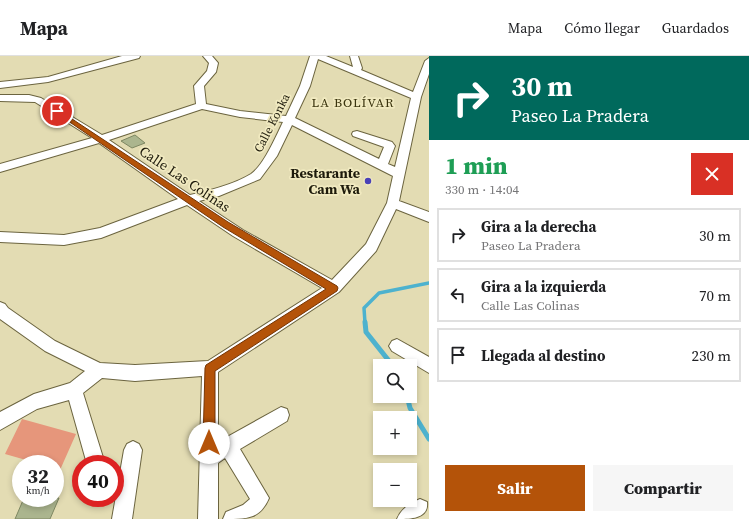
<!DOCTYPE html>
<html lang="es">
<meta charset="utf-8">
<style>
body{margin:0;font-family:"Source Serif 4",serif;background:#f6f6f6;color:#202124;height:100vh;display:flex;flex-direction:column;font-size:15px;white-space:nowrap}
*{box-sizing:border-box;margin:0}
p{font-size:13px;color:#757577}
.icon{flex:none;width:22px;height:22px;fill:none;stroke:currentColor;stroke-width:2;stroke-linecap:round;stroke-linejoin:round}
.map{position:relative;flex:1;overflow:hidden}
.side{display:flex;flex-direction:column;background:#fff;width:320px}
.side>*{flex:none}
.guide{background:#00695c;color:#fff;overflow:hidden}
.buttons{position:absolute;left:373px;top:303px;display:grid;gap:8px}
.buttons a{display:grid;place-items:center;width:44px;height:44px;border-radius:0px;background:#fff;box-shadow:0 2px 6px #0003;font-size:20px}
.speed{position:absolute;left:12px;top:399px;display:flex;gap:8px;font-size:20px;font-weight:700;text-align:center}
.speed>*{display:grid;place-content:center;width:52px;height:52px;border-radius:50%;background:#fff;box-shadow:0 2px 6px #0003;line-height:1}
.speed small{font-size:10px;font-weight:400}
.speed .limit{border:6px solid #d22;background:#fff;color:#111}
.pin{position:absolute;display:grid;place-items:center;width:34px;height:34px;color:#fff;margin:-17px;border:2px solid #fff;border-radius:50%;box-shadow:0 1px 4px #0007}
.me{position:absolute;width:44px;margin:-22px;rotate:0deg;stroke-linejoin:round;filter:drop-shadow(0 0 3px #0008)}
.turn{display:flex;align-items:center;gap:14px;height:84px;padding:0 16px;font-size:18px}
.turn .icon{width:52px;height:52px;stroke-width:2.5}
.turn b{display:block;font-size:28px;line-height:34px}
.round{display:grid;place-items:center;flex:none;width:42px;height:42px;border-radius:0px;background:#f6f6f6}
.summary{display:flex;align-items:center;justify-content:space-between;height:68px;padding:0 16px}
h1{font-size:24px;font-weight:800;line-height:30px;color:#1e9e55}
.primary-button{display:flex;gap:8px;margin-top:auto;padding:8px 16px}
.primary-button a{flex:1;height:46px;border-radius:0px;background:#b45309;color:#fff;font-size:16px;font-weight:800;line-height:46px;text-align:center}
.primary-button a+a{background:#f6f6f6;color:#202124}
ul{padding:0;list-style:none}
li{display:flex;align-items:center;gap:12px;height:54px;margin:0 8px 6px;padding:0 8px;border:2px solid #e0e0e0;border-radius:0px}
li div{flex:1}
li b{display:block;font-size:15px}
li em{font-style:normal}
header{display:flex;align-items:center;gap:24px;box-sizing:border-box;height:56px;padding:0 20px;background:#fff;border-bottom:1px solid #e0e0e0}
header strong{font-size:19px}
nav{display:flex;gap:22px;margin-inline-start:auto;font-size:14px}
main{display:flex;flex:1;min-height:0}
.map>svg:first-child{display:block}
.green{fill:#e6967b}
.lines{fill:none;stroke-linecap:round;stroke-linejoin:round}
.stream-far1{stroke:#4db2ce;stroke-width:3.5}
.stream{stroke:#4db2ce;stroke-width:5}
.building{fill:#abb58e;stroke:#7e8762}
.minor-casing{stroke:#6b643f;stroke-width:2}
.minor{fill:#fff;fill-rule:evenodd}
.route{fill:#b45309;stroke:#753606}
.poi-dot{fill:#4941b7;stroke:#f1eac0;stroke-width:1.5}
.labels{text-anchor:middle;stroke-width:3.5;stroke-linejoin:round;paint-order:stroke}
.far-street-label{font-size:12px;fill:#1d1a0b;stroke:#f1eac0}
.far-neighbourhood-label{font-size:13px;letter-spacing:1px;fill:#3a340e;stroke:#f1eac0}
.poi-label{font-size:14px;font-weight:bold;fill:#1d1a0b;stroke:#f1eac0;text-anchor:end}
.street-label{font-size:14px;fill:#1d1a0b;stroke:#f1eac0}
</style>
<header>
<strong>Mapa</strong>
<nav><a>Mapa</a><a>Cómo llegar</a><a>Guardados</a></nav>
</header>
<main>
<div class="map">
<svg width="429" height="463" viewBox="0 0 429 463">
<rect width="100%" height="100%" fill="#e3dcb3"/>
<!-- green -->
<polygon class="green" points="22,363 76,378 60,414 55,412 55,408 40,408 5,398"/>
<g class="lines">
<!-- stream-far1 -->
<polyline class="stream-far1" points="365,267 364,252 379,237 429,227"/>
<!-- stream -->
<g class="stream">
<polyline points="365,266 366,276 393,310"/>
<polyline points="407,340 410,352 429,383"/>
</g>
</g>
<!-- building -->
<g class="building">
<polygon points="135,79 145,87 132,92 121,85"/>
<polygon points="24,442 59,442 50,463 15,463"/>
</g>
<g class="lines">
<defs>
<g id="minor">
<polygon points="122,0 140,0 139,2 48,26 0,32 0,26 48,21"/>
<path d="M203 0H212L218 7 216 16 204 30 206 48 240 55 286 60 300 30 310 0H326L353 11 350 0H358L362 12 361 14 413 36 425 5 429 2V18L421 41 399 145 429 156V166L396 153 376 195 339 236 218 316V386L281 351 287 353 289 359 287 365 240 393 269 442C260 463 248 463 223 463L226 456 243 449 250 443 225 402 218 407V463H198L202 320 135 325 102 322 83 337 105 408H87L69 344 37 353 0 374V356L34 338 70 327 85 315 45 295 0 263V246L5 248 8 252 55 285 100 307 135 309 208 305 322 232 233 180 187 149 101 182 64 189 0 186V176L64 179 100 172 178 143 99 87 0 116V108L92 82 35 46 0 45V39H29L41 42 102 79 196 48 194 30 207 15 209 7ZM318 3 411 42 395 111 388 108 395 90 392 86 357 75 353 76 352 78 353 80 384 91 379 103 295 62 310 30ZM202 53 240 61 283 66C276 80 264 109 251 118 235 128 208 135 190 139L109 84ZM292 69 393 120 387 147 366 188 332 224 243 174 199 145 219 140 260 123 277 100Z"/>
<polygon points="397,283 429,301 429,317 392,295 389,290 392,285"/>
<polygon points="133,385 139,388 142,394 132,463 112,463 124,394 127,388"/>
<path d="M420 443 427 446C429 463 410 463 397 463 401 453 410 447 420 443Z"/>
</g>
</defs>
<!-- minor casing -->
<use href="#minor" class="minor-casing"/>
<!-- minor -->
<use href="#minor" class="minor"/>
</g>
<!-- route -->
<polygon class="route" points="57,53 228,166 337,230 338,232 337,235 215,315 215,387 213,391 209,392 205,391 203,387 205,312 206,309 326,233 223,171 55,56 55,54"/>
<!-- markers -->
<circle class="poi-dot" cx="368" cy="125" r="4"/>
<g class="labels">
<!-- far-street labels -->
<g class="far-street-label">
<text transform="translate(272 67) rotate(-63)" y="4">Calle Konka</text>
</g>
<!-- far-neighbourhood labels -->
<g class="far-neighbourhood-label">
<text x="353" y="51">LA BOLÍVAR</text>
</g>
<!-- poi labels -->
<g class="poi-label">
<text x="360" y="122">Restarante<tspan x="360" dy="16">Cam Wa</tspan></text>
</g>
<!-- street labels -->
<g class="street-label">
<text transform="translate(185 123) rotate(34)" y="5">Calle Las Colinas</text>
</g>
</g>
</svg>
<div class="buttons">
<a><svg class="icon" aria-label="search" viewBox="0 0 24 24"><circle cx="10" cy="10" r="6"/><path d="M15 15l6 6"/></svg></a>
<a>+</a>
<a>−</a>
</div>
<div class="speed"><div>32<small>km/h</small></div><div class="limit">40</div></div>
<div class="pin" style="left:57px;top:55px;background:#d93025"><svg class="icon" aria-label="arrive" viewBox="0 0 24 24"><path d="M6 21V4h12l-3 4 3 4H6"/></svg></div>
<svg class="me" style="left:209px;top:387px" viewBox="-20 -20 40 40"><circle r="19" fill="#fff"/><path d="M0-13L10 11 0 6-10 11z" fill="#b45309"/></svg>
</div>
<section class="side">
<div class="guide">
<div class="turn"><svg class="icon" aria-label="right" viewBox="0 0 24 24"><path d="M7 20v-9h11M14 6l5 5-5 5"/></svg><div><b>30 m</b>Paseo La Pradera</div></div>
</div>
<div class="summary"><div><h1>1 min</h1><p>330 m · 14:04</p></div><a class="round" style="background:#d93025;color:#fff"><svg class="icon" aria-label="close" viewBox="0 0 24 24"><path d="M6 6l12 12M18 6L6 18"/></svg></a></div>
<ul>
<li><svg class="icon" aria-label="right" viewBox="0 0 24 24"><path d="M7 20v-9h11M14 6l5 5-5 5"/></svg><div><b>Gira a la derecha</b><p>Paseo La Pradera</p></div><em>30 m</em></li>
<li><svg class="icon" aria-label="left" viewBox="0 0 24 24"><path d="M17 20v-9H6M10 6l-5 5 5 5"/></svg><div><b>Gira a la izquierda</b><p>Calle Las Colinas</p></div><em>70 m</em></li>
<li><svg class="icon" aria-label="arrive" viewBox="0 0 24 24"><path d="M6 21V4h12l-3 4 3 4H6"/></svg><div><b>Llegada al destino</b></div><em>230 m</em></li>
</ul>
<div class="primary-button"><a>Salir</a><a>Compartir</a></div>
</section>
</main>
